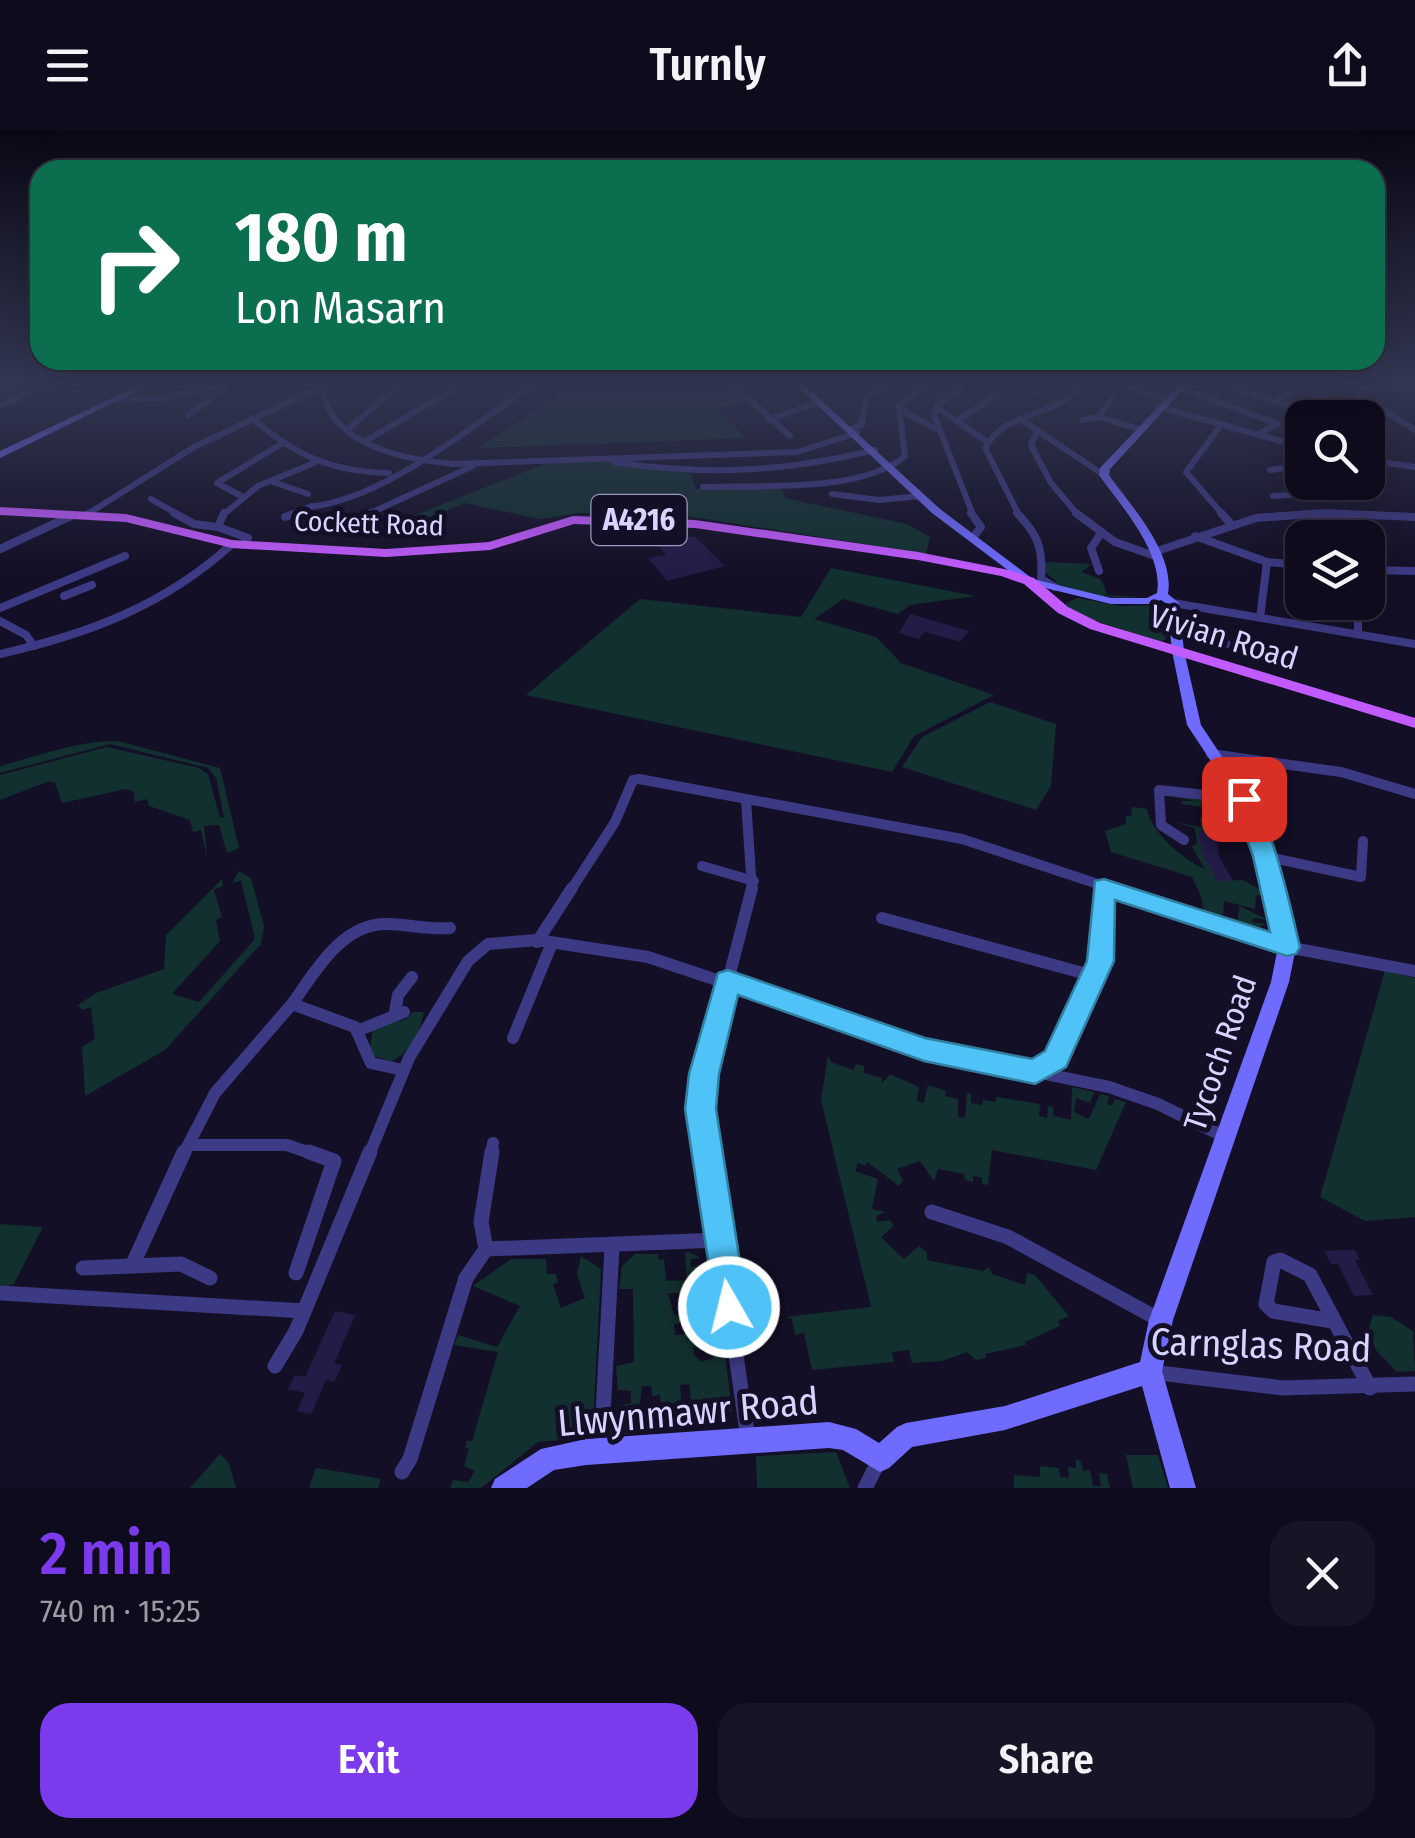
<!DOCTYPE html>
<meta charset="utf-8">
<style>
body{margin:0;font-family:"Fira Sans Condensed",sans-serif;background:#171425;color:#f1f3f6;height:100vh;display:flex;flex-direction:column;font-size:38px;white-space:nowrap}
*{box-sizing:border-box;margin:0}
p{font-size:32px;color:#9b9ba3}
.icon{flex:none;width:55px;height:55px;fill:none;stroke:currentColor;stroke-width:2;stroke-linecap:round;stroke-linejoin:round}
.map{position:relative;height:1358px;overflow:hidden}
.side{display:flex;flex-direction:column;background:#0e0b1c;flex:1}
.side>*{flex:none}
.top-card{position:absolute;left:30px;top:30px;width:1355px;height:210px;border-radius:30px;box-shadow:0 10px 40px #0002,0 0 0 2px #2e2b3b;background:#0b6e4f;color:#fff;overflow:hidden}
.controls{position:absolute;left:1285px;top:270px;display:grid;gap:20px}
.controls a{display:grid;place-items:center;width:100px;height:100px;border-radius:20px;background:#0e0b1c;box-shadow:0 10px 40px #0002,0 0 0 2px #2e2b3b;font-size:50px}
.pin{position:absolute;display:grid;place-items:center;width:85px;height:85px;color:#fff;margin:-42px;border-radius:20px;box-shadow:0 5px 15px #0006}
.me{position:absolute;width:110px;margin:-55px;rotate:352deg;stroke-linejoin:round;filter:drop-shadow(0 0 8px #0008)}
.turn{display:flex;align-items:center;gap:35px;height:210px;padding:0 40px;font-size:45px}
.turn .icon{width:130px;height:130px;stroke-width:2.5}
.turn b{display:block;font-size:70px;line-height:85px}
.round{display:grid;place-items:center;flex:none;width:105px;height:105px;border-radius:30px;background:#171425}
.headline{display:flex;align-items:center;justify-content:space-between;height:170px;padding:0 40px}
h1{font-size:60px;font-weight:600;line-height:75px;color:#7c3aed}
.primary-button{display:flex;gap:20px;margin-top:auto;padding:20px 40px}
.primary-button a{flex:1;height:115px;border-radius:30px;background:#7c3aed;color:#fff;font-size:40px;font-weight:600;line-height:115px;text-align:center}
.primary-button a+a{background:#171425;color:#f1f3f6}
header{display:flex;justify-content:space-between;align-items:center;height:130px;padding:0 40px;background:#0e0b1c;font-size:45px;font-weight:600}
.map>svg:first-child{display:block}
.green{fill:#12302f}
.building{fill:#241b47}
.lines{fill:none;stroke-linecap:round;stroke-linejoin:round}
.street-far4{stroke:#3d3a85;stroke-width:6}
.street-far3{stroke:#3d3a85;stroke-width:8}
.street-far2{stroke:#3d3a85;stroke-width:10}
.street-far1{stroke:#3d3a85;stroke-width:12}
.street{stroke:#3d3a85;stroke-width:15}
.secondary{fill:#6f6bff;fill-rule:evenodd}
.primary{fill:#c25bff;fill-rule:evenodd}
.route{fill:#4fc3f7;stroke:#337fa1;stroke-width:2.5}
.labels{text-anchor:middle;stroke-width:10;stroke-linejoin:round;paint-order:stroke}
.far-street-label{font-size:28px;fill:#d9d4ff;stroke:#130f26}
.shield{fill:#130f26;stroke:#9e99be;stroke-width:2.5}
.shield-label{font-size:30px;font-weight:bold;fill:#d9d4ff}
.street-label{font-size:32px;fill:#d9d4ff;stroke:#130f26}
.near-street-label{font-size:38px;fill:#d9d4ff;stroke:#130f26}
</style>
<header><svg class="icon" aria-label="menu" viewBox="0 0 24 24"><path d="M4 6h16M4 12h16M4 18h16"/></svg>Turnly<svg class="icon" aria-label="share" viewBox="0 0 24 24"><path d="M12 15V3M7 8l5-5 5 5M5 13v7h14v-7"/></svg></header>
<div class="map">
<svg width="1415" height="1358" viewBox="0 0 1415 1358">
<rect width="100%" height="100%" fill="#130f26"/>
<!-- green -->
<g class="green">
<polygon points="576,253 726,253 746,274 717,279 746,308 478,318"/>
<polygon points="947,253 1055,253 1050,268"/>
<polygon points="592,329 691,343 696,359 781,355 785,368 907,394 930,407 926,424 675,384 579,383 540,389 464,373 418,394 390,395 552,331"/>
<path d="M1045 432 1092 434 1081 442 1101 449 1107 464 1103 465 1140 467C1109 470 1081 463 1052 453H1058L1045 442Z"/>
<polygon points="831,438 976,466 910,475 898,484 843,469 814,489 876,507 901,533 994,565 914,606 892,642 526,565 640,469 801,487"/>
<polygon points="1077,468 1121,476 1162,475 1166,509 1160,512 1087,488 1064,475"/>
<polygon points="990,572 1056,594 1051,656 1036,680 902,637 922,607"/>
<path d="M118 611 220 638 239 718 227 723 219 695 204 696 207 729 201 700 193 702 190 690 149 676 147 669 135 672 134 662 126 659 62 673 55 653 49 651 0 670V645L107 617 199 638 208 644 220 688 224 687 216 648 208 638 110 614 0 643V636C38 626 79 610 118 611Z"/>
<path d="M1167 666 1234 673 1242 678 1265 754 1236 676 1246 707 1200 701 1202 721 1217 751 1243 750 1261 760 1263 766 1256 765 1255 779 1224 771 1223 786 1238 789 1239 776 1269 790 1253 788 1252 792 1267 794 1255 798 1204 784 1201 766 1192 747 1111 722 1105 701 1126 694V686H1131L1132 677 1147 679C1149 700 1184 731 1205 739L1192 717 1197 713 1195 698 1174 692 1201 697 1200 687 1210 688 1208 678 1182 674 1181 671H1196Z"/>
<polygon points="239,741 251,748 264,796 261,814 165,920 85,966 82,917 95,909 91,877 82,880 78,875 96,863 164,839 166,805 222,749 223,756 214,760 222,787 216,790 220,811 172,864 199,872 255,809 241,751 232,753"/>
<polygon points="1385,841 1415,848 1415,1087 1365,1091 1320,1067"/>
<path d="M413 882H424C419 904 411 921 391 932L369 924 373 898 406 889Z"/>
<polygon points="828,926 831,932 853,940 856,934 864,936 864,943 882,948 881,954 890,944 919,957 917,971 924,973 928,955 946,961 945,966 958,969 958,987 965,988 967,963 971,964 971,973 982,975 983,970 996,972 996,967 1040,974 1039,986 1047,988 1048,976 1053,977 1053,986 1071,990 1072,957 1094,962 1090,973 1076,968 1074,982 1089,989 1100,964 1109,966 1107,974 1112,976 1115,969 1126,972 1096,1040 992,1020 988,1055 982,1054 982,1048 973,1046 973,1052 965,1050 964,1044 938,1039 934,1051 920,1031 897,1039 903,1051 899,1056 867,1032 865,1036 858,1033 855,1041 878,1049 872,1079 885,1082 876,1086 877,1092 890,1090 894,1096 881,1107 904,1129 919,1116 927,1122 927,1130 983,1141 989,1137 992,1144 1025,1155 1027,1143 1035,1145 1069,1186 1058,1191 1060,1196 1025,1212 1026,1215 985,1224 986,1228 976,1230 967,1222 942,1231 912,1233 909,1220 892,1222 894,1232 812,1240 804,1203 795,1205 792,1189 785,1187 871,1177 821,970"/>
<polygon points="0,1094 43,1097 14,1154 0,1158"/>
<polygon points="689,1122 700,1128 690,1129 691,1137 707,1133 714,1140 692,1139 693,1155 715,1153 716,1163 668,1163 674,1185 686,1184 686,1192 674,1194 675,1205 691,1204 693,1213 722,1210 717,1218 693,1217 694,1225 701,1232 725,1223 732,1281 701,1297 698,1270 691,1271 689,1254 680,1255 684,1299 669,1299 666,1274 661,1273 660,1265 652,1266 651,1256 642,1256 637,1297 649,1297 650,1302 538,1312 481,1358 450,1358 453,1350 468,1352 475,1341 464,1336 469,1319 465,1318 467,1311 472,1311 498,1222 454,1215 458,1205 497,1217 520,1176 473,1156 511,1129 546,1129 547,1144 556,1144 558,1152 553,1155 561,1178 585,1168 577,1145 581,1126 601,1139 593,1295 614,1296 619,1276 631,1273 631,1261 618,1260 616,1236 634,1232 633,1159 619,1159 622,1136 635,1124 658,1124 659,1130 664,1129 666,1151 687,1150 685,1123"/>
<polygon points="1373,1185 1391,1187 1413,1201 1415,1241 1397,1242 1376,1220 1368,1201"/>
<polygon points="836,1322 850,1358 757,1358 756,1326"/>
<polygon points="220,1324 229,1333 236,1358 190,1358"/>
<polygon points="1126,1325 1158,1325 1168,1358 1133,1358"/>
<polygon points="1076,1330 1081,1331 1083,1341 1090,1340 1093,1356 1101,1356 1099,1343 1107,1344 1110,1358 1014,1358 1014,1345 1040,1347 1040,1336 1059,1338 1060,1347 1069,1348 1068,1337 1076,1338"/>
<polygon points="316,1338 324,1339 381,1349 378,1358 309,1358"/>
</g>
<!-- building -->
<g class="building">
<polygon points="679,406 695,407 725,436 667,451 648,428 666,425 657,414"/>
<polygon points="910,484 969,501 960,512 925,502 919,509 899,503"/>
<polygon points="1199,701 1216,703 1219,726 1233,751 1217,751 1202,724"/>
<polygon points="1355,1120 1360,1130 1355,1130 1373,1165 1354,1166 1338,1134 1331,1134 1324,1121"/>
<polygon points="335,1181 355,1185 334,1234 342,1235 334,1252 326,1250 311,1284 297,1281 305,1263 288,1259 295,1245 305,1247"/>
</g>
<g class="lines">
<!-- street-far4 -->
<g class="street-far4">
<polyline points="75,253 102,256"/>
<polyline points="731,253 790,306"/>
<polyline points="1118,253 1166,269"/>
<polyline points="1219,253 1308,282"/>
<polyline points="1342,253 1415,300"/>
<polyline points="1300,254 1351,288"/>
<path d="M319 257C325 266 326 277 332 285 358 321 412 330 453 334L797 322 857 303"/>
<polyline points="1351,257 1415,259"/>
<polyline points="1180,258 1278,294 1260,303"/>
<polyline points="959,260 938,274 934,285 973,385"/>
<polyline points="1112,268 1099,287 1139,299"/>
<polyline points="116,270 164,268 228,253"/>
<polyline points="1276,272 1302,253"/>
<polyline points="0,276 28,263"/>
<polyline points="937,277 987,312"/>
<polyline points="1159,277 1302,317"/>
<polyline points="899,279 936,299"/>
<polyline points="188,285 226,257"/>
<path d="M252 288C294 325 332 342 389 343"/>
<polyline points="960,289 996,266"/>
<polyline points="1020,289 1104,345"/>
<polyline points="769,290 821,271"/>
<polyline points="1082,290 1099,287"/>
<polyline points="1221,295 1186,342 1223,385"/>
<polyline points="348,299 401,253"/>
<polyline points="852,299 862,294 866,266 889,253"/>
<polyline points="1038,300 1031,315 1051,353 1078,385"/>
<polyline points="1368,304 1379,323 1377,332"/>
<polyline points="367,310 464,253"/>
<polyline points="1368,330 1415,337"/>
<path d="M614 332C706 346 785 342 875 320"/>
<polyline points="1270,340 1302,336"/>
<polyline points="1368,340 1379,349 1368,352"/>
<polyline points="273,352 308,364"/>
<polyline points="1314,355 1355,352"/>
<path d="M703 357C759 355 862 363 905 326L899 276 927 255"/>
<polyline points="832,364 879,370 921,366"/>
<polyline points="241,366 217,353 281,314"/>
<polyline points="1273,366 1316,363 1308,352"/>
<polyline points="151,369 179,385"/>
<path d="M310 377C387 368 472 295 536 253"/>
<polyline points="86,385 194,317 329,253"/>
<polyline points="223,385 258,356 314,333"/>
<polyline points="290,385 312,376"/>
<polyline points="366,385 473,336"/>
<path d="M1019 385 985 318C1004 282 1049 288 1076 261"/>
<polyline points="1278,385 1390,385"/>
</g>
<!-- street-far3 -->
<g class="street-far3">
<polyline points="174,383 194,394 218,397"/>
<polyline points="224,383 218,397 248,408 243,415"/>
<polyline points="971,383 981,397 974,406"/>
<path d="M1017 383C1038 405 1043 417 1041 449L1055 457"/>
<polyline points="1076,383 1115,412 1155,426"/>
<polyline points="1221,383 1230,393"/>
<polyline points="86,385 90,383"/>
<polyline points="364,386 371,383"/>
<polyline points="285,387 296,383"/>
<polyline points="1195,406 1267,432 1302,435"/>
<polyline points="0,419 73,385"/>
<polyline points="1154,422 1256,388 1324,383 1415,387"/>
<polyline points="1368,440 1415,441"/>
<polyline points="1099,441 1091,418 1100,405"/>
<polyline points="64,466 92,455"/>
<polyline points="1358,472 1358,504"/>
<polyline points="1173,473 1415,514"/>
<polyline points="0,478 125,426"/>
<polyline points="1260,488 1267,432"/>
<polyline points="0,491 26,505 34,516"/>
<polyline points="1176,498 1227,514"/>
<path d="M0 524C88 504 164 476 232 414"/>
</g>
<!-- street-far2 -->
<g class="street-far2">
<polyline points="1211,624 1341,642 1415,664"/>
<polyline points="746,670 752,760"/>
<polyline points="1184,710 1161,695 1159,660 1243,669"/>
<polyline points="1264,726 1361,747 1363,711"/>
<polyline points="702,736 754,751"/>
<polyline points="571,760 615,692 633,650 639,649 962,709 1116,760"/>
</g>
<!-- street-far1 -->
<g class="street-far1">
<polyline points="1109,758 1287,817 1415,841"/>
<polyline points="882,788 1094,846"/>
<polyline points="537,812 572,758"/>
<polyline points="395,882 398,865 412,847"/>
<polyline points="357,901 404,882"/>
<polyline points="513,908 552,813"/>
<path d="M403 940 371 933 355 897 292 874C315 842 341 794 386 794 408 794 428 800 450 798"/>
<polyline points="1035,942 1055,929 1101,831 1104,758"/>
<polyline points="189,1015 287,1015 316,1025"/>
<polyline points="183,1025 215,963 292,874"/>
<polyline points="369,1025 409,928 468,831 488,814 537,810 648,827 920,918 1109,957 1158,974 1225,1007"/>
<polyline points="491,1025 493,1013"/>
<polyline points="708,1025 701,979 704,944 752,758"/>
</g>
<!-- street -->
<g class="street">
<polyline points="707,1022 748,1309"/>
<polyline points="932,1082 1008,1107 1160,1190"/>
<polyline points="486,1119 481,1092 492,1022"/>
<polyline points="132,1136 184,1022"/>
<polyline points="83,1138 181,1134 210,1148"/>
<polyline points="296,1143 334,1031 309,1022"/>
<polyline points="0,1163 304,1181"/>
<polyline points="1332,1191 1273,1181 1266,1174 1274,1132 1280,1130 1310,1145 1370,1258"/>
<polyline points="275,1236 296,1201 370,1022"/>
<polyline points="1151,1242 1283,1258 1415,1254"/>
<polyline points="603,1284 612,1117"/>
<polyline points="402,1342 410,1329 466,1148 486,1119 720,1110"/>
<polyline points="865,1358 880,1329"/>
</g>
<!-- secondary -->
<g class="secondary">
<polygon points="144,253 154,253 0,328 0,321"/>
<path d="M794 253H802L940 379 1033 449 1111 468H1147L1157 463C1164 423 1121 376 1099 345L1100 338 1181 253H1189L1110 339 1109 345C1131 376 1175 423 1168 464L1179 473 1184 521 1201 595 1250 669 1278 745 1296 817 1289 852 1173 1190 1162 1241 1196 1358H1170L1142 1256 1005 1300 912 1317 889 1338 880 1342 843 1320 829 1318 586 1335 554 1340 527 1358H491L495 1349 541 1319 586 1309 829 1292 856 1299 879 1313 897 1297 906 1293 1005 1276 1140 1232 1149 1190 1271 852 1278 817 1262 745 1236 669 1187 595 1172 521 1167 474 1161 470 1149 474H1111L1025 453 932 383Z"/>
</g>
<!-- primary -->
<polygon class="primary" points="0,377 126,384 232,410 386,419 489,412 573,386 695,390 918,422 1009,440 1034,448 1068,477 1100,493 1415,588 1415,598 1090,499 1058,483 1024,454 1001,446 918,430 695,398 574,394 490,420 386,427 232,418 126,392 0,385"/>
</g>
<!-- sky -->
<linearGradient id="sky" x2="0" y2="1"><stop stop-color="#0a0815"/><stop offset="0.57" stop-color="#333752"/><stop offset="1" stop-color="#333752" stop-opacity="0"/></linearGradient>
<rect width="1415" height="443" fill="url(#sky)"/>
<!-- route -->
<path class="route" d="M1244 662C1268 669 1293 789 1300 817L1296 824 1287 826 1115 770 1114 831 1066 937 1035 954 924 931 738 865 719 944 716 979 747 1177 742 1189 729 1194 717 1189 685 979 689 944 718 843 728 840 925 908 1032 929 1045 921 1087 831 1095 751 1104 749 1270 802 1253 726 1232 669Z"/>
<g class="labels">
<!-- far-street labels -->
<g class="far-street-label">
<text transform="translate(369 393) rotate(2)" y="10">Cockett Road</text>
</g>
<!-- shield labels -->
<rect class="shield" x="591.5" y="365" width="95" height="50" rx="8"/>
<g class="shield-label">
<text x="639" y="400">A4216</text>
</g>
<!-- street labels -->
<g class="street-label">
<text transform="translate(1224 507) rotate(17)" y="11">Vivian Road</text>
<text transform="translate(1220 923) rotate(-71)" y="11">Tycoch Road</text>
</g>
<!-- near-street labels -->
<g class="near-street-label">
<text transform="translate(1261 1215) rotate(2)" y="13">Carnglas Road</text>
<text transform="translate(688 1282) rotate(-5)" y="13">Llwynmawr Road</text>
</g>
</g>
</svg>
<div class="controls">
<a><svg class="icon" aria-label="search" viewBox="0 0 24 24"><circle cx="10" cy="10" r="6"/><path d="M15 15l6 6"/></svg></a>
<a><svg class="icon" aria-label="layers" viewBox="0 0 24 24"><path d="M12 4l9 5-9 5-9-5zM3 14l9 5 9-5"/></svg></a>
</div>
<div class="pin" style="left:1244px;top:669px;background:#d93025"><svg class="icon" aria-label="arrive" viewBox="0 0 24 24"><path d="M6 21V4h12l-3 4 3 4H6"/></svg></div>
<svg class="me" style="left:729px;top:1177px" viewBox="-20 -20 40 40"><circle r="17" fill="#4fc3f7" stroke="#fff" stroke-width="3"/><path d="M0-11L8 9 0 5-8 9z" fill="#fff"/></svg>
<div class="top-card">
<div class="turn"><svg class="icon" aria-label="right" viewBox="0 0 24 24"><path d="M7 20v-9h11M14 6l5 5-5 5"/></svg><div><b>180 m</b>Lon Masarn</div></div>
</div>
</div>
<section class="side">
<div class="headline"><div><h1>2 min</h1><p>740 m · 15:25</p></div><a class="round"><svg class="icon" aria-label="close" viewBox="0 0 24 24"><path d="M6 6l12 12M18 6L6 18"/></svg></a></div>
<div class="primary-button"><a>Exit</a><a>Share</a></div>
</section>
